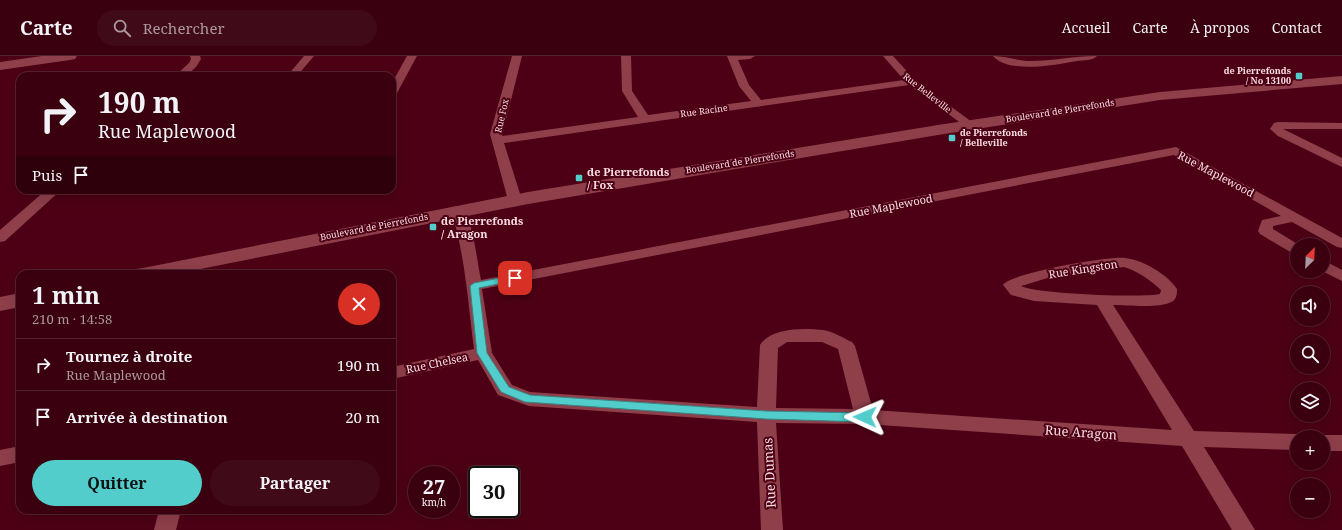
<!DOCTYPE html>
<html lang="fr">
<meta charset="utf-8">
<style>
body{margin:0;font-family:"Noto Serif",serif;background:#410a19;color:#f1f3f6;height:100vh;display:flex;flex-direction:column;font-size:15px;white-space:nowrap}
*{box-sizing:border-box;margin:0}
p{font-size:13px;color:#ab979f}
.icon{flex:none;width:22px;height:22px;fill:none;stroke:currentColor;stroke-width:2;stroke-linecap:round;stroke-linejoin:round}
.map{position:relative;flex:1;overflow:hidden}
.side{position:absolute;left:16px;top:214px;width:380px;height:244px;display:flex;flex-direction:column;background:#3a0010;border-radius:12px;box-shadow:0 4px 16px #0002,0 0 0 1px #542230}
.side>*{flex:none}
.guide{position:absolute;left:16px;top:16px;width:380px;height:122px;border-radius:12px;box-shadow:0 4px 16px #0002,0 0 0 1px #542230;background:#3a0010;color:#f1f3f6;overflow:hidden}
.needle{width:26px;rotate:24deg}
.controls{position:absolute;left:1290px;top:182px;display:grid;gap:8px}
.controls a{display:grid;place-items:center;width:40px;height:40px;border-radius:50%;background:#3a0010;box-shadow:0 4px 16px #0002,0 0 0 1px #542230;font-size:20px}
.speed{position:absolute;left:408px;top:410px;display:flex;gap:8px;font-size:20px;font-weight:700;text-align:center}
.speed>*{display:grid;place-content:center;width:52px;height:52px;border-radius:50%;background:#3a0010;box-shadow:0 4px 16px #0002,0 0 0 1px #542230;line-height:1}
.speed small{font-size:10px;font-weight:400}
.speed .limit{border:2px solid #111;border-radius:6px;background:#fff;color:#111}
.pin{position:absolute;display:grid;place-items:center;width:34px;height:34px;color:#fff;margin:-17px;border-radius:8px;box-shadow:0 2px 6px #0006}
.me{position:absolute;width:44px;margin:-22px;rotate:271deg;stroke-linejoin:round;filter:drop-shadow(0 0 3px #0008)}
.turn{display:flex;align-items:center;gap:14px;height:84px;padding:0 16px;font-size:18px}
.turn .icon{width:52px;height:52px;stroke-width:2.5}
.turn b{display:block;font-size:28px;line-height:34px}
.then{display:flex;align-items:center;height:38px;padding:0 16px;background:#0003;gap:8px;font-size:15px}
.round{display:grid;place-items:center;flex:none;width:42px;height:42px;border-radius:21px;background:#410a19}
.headline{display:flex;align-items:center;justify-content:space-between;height:68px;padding:0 16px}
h1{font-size:24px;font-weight:700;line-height:30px}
.primary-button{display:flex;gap:8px;margin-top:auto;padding:8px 16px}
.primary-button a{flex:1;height:46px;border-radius:24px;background:#53cdcb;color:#111;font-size:16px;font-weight:700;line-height:46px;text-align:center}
.primary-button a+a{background:#410a19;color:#f1f3f6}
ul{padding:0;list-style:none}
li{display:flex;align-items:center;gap:12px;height:52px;padding:0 16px;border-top:1px solid #542230}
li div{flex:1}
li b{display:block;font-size:15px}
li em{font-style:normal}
header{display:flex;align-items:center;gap:24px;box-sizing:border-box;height:56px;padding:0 20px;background:#3a0010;border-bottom:1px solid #542230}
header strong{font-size:19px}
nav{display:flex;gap:22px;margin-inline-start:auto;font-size:14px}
.search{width:280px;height:36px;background:#410a19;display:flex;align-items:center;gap:10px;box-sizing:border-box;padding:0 14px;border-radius:22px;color:#ab979f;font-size:15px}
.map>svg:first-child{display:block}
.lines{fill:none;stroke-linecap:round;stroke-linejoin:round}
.street{fill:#8e3f4a;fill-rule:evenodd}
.secondary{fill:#8e3f4a;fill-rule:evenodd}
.route{fill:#53cdcb;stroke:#368584}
.poi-dot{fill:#53cdcb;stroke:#4d0015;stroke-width:1.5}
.labels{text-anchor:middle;stroke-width:4;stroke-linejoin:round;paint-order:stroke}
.far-poi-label{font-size:9px;font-weight:bold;fill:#fadddf;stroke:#4d0015;text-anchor:end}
.far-street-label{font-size:9px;fill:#fadddf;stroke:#4d0015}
.poi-label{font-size:11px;font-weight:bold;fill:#fadddf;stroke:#4d0015;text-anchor:start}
.street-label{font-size:11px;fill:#fadddf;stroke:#4d0015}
.near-street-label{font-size:13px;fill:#fadddf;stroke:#4d0015}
</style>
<header>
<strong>Carte</strong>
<div class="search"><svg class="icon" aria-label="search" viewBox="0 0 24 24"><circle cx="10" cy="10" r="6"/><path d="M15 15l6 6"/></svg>Rechercher</div>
<nav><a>Accueil</a><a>Carte</a><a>À propos</a><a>Contact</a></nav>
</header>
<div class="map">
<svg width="1342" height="474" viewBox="0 0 1342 474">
<rect width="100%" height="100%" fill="#4d0015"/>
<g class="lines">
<!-- street -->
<g class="street">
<polygon points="190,0 200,0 201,3 196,11 186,20 175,20 189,7 191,3"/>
<polygon points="304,0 314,0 297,20 287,20"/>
<polygon points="407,0 417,0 397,37 392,40 392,27"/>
<polygon points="512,0 522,0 502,80 638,61 622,35 621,0 631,0 632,35 648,59 751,45 739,30 727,0 755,0 750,3 738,4 749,29 761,44 904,24 883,0 893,0 915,24 976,69 974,71 966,71 909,29 504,87 522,144 520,147 510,147 508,144 490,78"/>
<path d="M993 0C1006 0 1017 5 1030 5 1053 5 1074 0 1097 0 1093 5 1083 4 1077 5 1056 9 1008 18 993 0Z"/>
<polygon points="1278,66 1342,67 1342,73 1283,73 1342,102 1342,111 1278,80 1270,73 1274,67"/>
<path d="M1176 91 1342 182V192L1337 191 1292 166 1273 170V173L1299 189H1297V198L1292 197 1260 178 1258 175 1262 164 1281 160 1174 99 482 233 492 297 512 329 530 336 757 351 760 289C771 271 805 272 823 274 833 275 843 282 852 286L855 290 873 354 1172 374 1097 249 1034 245 1011 239 1003 229C1011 217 1108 200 1125 202 1143 204 1167 218 1177 233 1177 237 1177 242 1173 245 1162 253 1128 249 1113 249L1194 375 1297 378 1304 381H1297V394L1204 391 1255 474H1232L1182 390 865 368 776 367 783 474H761L757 366 529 350 498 339 478 304 392 323V311L474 293C468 247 465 198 451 154L453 151 458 150 463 151C473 166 477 205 481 224ZM1124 211C1138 215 1150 224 1161 234L1160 238C1144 242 1034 238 1021 230L1051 221ZM787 286H822L838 293 853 353 776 352 778 292Z"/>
<polygon points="46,134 61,134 5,185 0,186 0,174"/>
<polygon points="1323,204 1342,214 1342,225 1322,215"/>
<polygon points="1323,379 1342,379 1342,395 1323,395 1323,381 1317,381"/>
<polygon points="20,390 20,406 0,410 0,394"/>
<polygon points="159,454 181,454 176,474 154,474"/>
</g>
<!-- secondary -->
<g class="secondary">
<polygon points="42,0 77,0 75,3 70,4 0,14 0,6"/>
<polygon points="1342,20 1342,28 1160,44 938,79 528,148 175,218 132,218 135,213 143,212 528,136 938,69 1160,36"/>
<polygon points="20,237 20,251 0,255 0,241"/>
</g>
</g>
<!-- route -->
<polygon class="route" points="515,219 519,222 518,224 479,232 487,297 509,331 530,339 766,355 865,357 869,358 870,361 869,364 865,366 766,363 525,346 501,336 477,297 470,230 474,227"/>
<!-- markers -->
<g class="poi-dot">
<rect x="1295" y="16" width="8" height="8" rx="2"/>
<rect x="948" y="78" width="8" height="8" rx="2"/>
<rect x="575" y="118" width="8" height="8" rx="2"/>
<rect x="429" y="167" width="8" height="8" rx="2"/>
</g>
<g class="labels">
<!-- far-poi labels -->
<g class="far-poi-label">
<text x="1291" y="18">de Pierrefonds<tspan x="1291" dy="10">/ No 13100</tspan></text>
<text x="960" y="80" text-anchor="start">de Pierrefonds<tspan x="960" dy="10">/ Belleville</tspan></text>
</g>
<!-- far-street labels -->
<g class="far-street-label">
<text transform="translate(927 37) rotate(38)" y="3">Rue Belleville</text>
<text transform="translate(704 55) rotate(-8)" y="3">Rue Racine</text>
<text transform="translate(1060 55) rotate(-9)" y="3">Boulevard de Pierrefonds</text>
<text transform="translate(502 60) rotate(-77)" y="3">Rue Fox</text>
<text transform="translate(740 106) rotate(-9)" y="3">Boulevard de Pierrefonds</text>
<text transform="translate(374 171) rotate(-11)" y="3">Boulevard de Pierrefonds</text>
</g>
<!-- poi labels -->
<g class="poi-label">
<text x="587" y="120">de Pierrefonds<tspan x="587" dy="13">/ Fox</tspan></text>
<text x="441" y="169">de Pierrefonds<tspan x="441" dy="13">/ Aragon</tspan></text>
</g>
<!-- street labels -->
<g class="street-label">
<text transform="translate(1216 118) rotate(28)" y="4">Rue Maplewood</text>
<text transform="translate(891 150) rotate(-11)" y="4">Rue Maplewood</text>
<text transform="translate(1083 213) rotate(-9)" y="4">Rue Kingston</text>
<text transform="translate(437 307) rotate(-12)" y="4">Rue Chelsea</text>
</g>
<!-- near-street labels -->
<g class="near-street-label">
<text transform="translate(1081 376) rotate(4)" y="5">Rue Aragon</text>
<text transform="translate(769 417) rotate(-93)" y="5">Rue Dumas</text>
</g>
</g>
</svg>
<div class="controls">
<a><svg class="needle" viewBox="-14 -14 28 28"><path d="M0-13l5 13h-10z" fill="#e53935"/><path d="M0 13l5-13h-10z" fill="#ab979f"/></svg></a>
<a><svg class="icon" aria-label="sound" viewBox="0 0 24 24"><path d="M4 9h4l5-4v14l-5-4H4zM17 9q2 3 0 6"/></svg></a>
<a><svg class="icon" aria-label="search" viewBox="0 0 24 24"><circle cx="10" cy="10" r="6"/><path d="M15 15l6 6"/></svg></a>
<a><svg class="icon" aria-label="layers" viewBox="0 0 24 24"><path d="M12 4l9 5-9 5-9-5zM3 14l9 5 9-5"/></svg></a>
<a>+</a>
<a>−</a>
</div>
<div class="speed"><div>27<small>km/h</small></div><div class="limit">30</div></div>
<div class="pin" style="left:515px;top:222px;background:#d93025"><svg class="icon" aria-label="arrive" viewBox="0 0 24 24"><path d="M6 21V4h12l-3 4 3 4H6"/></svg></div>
<svg class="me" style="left:865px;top:361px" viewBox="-20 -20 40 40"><path d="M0-17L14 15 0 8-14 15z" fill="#53cdcb" stroke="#fff" stroke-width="4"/></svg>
<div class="guide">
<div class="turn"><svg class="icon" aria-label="right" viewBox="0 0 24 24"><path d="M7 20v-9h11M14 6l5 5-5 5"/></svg><div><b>190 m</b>Rue Maplewood</div></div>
<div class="then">Puis<svg class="icon" aria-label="arrive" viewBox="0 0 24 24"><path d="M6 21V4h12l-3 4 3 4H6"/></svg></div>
</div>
<section class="side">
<div class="headline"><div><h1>1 min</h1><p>210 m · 14:58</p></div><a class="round" style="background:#d93025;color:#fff"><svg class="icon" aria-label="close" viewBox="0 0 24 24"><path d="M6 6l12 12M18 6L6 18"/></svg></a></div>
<ul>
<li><svg class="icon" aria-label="right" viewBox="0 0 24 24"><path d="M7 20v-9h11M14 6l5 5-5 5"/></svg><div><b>Tournez à droite</b><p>Rue Maplewood</p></div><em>190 m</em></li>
<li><svg class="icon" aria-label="arrive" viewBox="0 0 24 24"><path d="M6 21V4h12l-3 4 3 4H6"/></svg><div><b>Arrivée à destination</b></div><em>20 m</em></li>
</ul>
<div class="primary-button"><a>Quitter</a><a>Partager</a></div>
</section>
</div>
